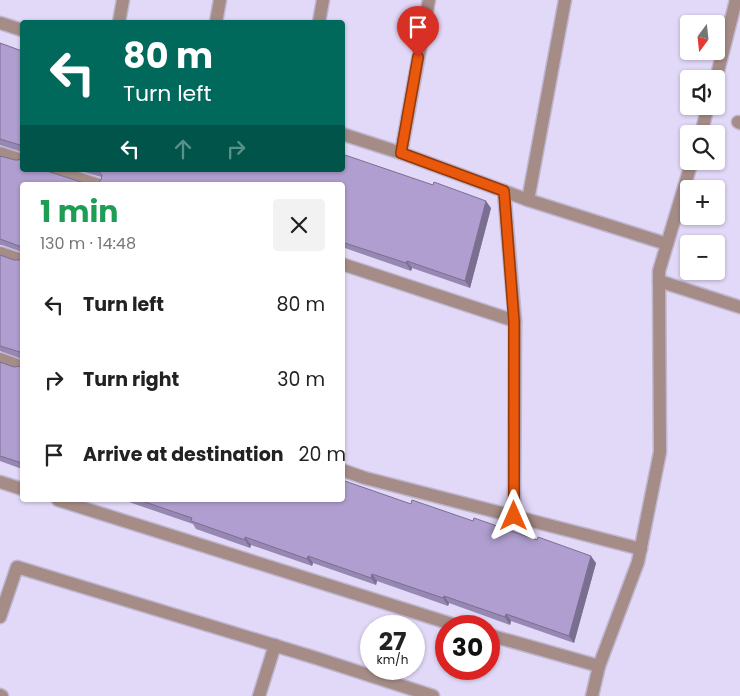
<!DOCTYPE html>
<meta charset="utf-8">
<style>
body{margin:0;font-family:Poppins,sans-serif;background:#f2f2f2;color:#222;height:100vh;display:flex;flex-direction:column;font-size:19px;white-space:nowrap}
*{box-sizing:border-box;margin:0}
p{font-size:16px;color:#767676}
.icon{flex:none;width:28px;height:28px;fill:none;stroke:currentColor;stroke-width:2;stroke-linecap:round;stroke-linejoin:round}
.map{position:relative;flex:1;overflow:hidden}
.side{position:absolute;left:20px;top:182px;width:325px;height:320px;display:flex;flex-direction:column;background:#fff;border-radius:5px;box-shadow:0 1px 4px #0004}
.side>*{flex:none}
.top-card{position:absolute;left:20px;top:20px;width:325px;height:152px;border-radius:5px;box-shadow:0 1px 4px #0004;background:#00695c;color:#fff;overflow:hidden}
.needle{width:32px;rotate:195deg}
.tools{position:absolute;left:680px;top:15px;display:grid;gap:10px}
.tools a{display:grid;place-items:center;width:45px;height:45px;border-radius:5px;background:#fff;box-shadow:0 1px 4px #0004;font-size:25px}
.speed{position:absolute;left:360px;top:615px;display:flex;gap:10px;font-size:25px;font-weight:700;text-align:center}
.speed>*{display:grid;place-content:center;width:65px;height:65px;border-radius:50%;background:#fff;box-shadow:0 1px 4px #0004;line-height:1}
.speed small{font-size:12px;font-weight:400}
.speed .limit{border:8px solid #d22;background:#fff;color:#111}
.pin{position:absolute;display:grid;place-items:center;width:42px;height:42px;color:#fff;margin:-51px -21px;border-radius:50% 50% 50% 0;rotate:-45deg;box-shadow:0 0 5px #0007}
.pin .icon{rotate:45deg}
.me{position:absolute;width:55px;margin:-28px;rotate:0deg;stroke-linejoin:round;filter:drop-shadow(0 0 4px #0008)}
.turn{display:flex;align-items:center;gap:18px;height:105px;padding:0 20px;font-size:22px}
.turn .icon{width:65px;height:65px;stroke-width:2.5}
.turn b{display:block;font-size:35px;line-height:42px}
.lanes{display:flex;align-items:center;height:48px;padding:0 20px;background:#0003;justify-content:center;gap:25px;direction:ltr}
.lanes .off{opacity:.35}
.round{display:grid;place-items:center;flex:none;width:52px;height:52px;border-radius:5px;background:#f2f2f2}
.overview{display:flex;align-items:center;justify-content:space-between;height:85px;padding:0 20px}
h1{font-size:30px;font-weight:700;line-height:38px;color:#1e9e55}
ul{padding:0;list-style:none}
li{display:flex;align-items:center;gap:15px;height:75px;padding:0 20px}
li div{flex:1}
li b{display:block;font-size:19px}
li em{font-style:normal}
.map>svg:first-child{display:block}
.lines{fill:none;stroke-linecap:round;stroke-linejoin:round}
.minor-casing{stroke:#bfb6d2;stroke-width:15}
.tertiary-casing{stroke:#bfb6d2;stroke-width:15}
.minor{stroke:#a68c86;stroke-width:12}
.tertiary{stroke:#a68c86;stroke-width:12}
.wall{fill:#9688b2}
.shaded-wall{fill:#7a6f91}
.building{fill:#af9ecf;stroke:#7a6f91}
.route-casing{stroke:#983908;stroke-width:12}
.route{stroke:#ea580c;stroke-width:9}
</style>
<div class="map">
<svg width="740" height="696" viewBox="0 0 740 696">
<rect width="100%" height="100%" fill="#e2d8f8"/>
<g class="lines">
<defs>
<g id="minor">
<polyline points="119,22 123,0"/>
<polyline points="216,22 220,0"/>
<polyline points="319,22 323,0"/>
<polyline points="0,23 22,30"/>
<polyline points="738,122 740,123"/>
<polyline points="342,134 401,153 528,200 667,244"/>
<polyline points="0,153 22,160"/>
<polyline points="401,153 429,0"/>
<polyline points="52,170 99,185"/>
<polyline points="504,191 515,321 514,516"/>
<polyline points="528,200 565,0"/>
<polyline points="0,253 22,260"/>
<polyline points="342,264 515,321"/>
<polyline points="659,281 740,307"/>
<polyline points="0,359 22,367"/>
<polyline points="342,470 365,478 641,549"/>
<polyline points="0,482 22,489"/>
<polyline points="58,500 458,626"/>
<polyline points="0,617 17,567 316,658 433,696"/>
<polyline points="489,635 599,666"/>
<polyline points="0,695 2,696"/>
<polyline points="259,696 275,645"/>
</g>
<g id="tertiary">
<polyline points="716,79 736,0"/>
<polyline points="701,134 708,106"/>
<polyline points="592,696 599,666 638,562 660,452 659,271 692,161"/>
</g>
</defs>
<!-- minor casing -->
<use href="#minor" class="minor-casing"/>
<!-- tertiary casing -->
<use href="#tertiary" class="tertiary-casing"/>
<!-- minor -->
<use href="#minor" class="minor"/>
<!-- tertiary -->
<use href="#tertiary" class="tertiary"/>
</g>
<!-- wall -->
<g class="wall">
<polygon points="0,43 22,51 22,152 0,145"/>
<polygon points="0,156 15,160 19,160 22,185 22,252 2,245 0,245"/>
<polygon points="77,170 342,170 491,208 470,288 412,268 411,271 342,247 342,185 101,180 101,177"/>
<polygon points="0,255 14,260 19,260 22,258 22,359 0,351"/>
<polygon points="0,362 14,367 22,366 22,365 22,469 0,461"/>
<polygon points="123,500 342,500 411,504 596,563 574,643 511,621 510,625 449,603 448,606 377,581 376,585 313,563 312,566 251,545 250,548 196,529 193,524"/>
</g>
<!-- shaded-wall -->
<g class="shaded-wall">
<polygon points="486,201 491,208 470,288 465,281"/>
<polygon points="407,261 412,268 411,271 406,263"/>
<polygon points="245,537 251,545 250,548 245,540"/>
<polygon points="308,556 313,563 312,566 307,559"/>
<polygon points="591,556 596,563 574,643 569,636"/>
<polygon points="372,574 377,581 376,585 371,578"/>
<polygon points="444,596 449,603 448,606 443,598"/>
<polygon points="506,614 511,621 510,625 505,617"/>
</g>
<!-- building -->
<g class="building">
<polygon points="0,43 22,51 22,148 20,145 0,139"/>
<polygon points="342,154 433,185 434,182 486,201 465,281 407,261 406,263 342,242 342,185 96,185 101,180 102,175 97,170 342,170"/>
<polygon points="0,156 15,160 19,160 22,157 22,170 44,170 90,185 22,185 22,247 0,239"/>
<polygon points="0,255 14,260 19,260 22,258 22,355 20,352 0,346"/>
<polygon points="0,362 14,367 22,366 22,365 22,463 0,456"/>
<polygon points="342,480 411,504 412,500 473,521 474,518 537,540 538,537 591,556 569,636 506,614 505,617 444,596 443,598 372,574 371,578 308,556 307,559 245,537 245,540 191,521 192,518 139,500 342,500"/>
</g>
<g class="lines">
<defs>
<polyline id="route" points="418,57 401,153 504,191 514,321 514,516"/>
</defs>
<!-- route casing -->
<use href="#route" class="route-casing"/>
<!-- route -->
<use href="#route" class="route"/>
</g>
</svg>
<div class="tools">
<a><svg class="needle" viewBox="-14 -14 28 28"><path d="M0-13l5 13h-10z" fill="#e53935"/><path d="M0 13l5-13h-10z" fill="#767676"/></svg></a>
<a><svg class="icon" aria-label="sound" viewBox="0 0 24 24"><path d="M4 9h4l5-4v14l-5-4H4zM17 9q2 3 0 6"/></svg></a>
<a><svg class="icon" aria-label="search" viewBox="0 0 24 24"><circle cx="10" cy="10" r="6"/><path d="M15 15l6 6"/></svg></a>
<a>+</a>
<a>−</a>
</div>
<div class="speed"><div>27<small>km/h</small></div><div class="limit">30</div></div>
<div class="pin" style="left:418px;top:57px;background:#d93025"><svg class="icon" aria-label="arrive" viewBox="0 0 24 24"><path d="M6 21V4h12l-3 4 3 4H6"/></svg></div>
<svg class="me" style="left:514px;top:516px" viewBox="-20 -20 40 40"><path d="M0-17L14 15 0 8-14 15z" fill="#ea580c" stroke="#fff" stroke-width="4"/></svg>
<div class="top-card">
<div class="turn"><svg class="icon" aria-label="left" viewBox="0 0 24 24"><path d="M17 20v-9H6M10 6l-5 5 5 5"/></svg><div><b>80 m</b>Turn left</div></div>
<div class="lanes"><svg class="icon" aria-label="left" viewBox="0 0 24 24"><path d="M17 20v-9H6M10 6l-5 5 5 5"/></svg><svg class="icon off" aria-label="ahead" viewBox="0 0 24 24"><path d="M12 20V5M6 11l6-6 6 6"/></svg><svg class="icon off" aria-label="right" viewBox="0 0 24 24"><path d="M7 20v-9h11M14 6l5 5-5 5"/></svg></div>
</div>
<section class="side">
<div class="overview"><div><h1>1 min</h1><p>130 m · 14:48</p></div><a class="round"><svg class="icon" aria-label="close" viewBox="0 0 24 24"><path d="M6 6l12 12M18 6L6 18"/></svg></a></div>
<ul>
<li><svg class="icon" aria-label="left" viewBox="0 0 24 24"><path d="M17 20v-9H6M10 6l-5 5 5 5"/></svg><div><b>Turn left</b></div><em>80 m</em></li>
<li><svg class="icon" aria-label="right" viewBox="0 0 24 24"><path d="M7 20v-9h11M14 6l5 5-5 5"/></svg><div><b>Turn right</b></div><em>30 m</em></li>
<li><svg class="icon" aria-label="arrive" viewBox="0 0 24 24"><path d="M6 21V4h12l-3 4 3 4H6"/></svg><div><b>Arrive at destination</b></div><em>20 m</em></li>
</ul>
</section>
</div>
